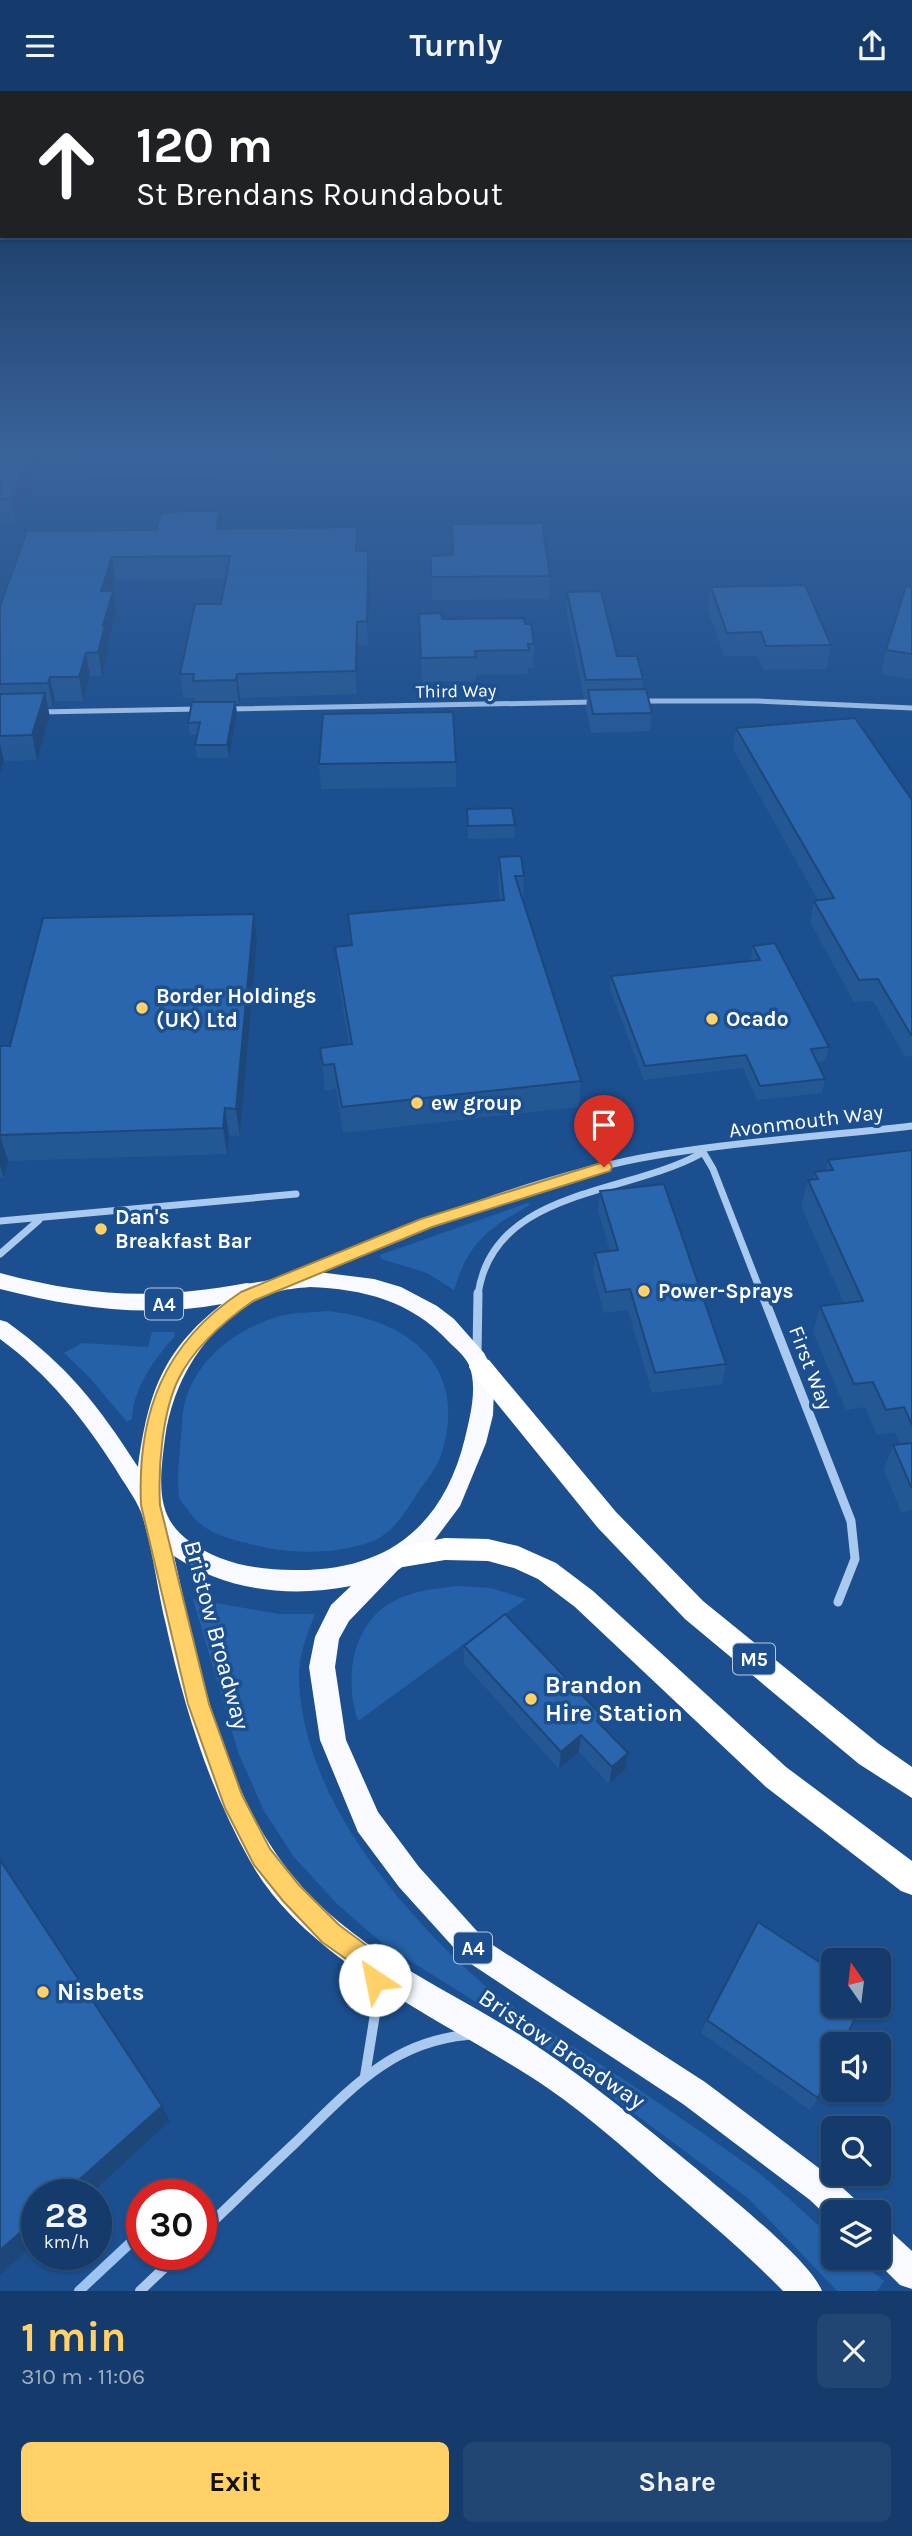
<!DOCTYPE html>
<meta charset="utf-8">
<style>
body{margin:0;font-family:Karla,sans-serif;background:#214673;color:#f1f3f6;height:100vh;display:flex;flex-direction:column;font-size:26px;white-space:nowrap}
*{box-sizing:border-box;margin:0}
p{font-size:23px;color:#9dadc1}
.icon{flex:none;width:38px;height:38px;fill:none;stroke:currentColor;stroke-width:2;stroke-linecap:round;stroke-linejoin:round}
.map{position:relative;height:2200px;overflow:hidden}
.panel{display:flex;flex-direction:column;background:#143b6b;flex:1}
.panel>*{flex:none}
.hud{position:absolute;left:0px;top:0px;width:914px;height:147px;box-shadow:0 2px 5px #0004,0 0 0 2px #33557e;background:#202124;color:#fff;overflow:hidden}
.needle{width:46px;rotate:346deg}
.tools{position:absolute;left:821px;top:1857px;display:grid;gap:14px}
.tools a{display:grid;place-items:center;width:70px;height:70px;border-radius:10px;background:#143b6b;box-shadow:0 2px 5px #0004,0 0 0 2px #33557e;font-size:35px}
.speed{position:absolute;left:21px;top:2088px;display:flex;gap:14px;font-size:35px;font-weight:700;text-align:center}
.speed>*{display:grid;place-content:center;width:91px;height:91px;border-radius:50%;background:#143b6b;box-shadow:0 2px 5px #0004,0 0 0 2px #33557e;line-height:1}
.speed small{font-size:18px;font-weight:400}
.speed .limit{border:10px solid #d22;background:#fff;color:#111}
.pin{position:absolute;display:grid;place-items:center;width:60px;height:60px;color:#fff;margin:-72px -30px;border-radius:50% 50% 50% 0;rotate:-45deg;box-shadow:0 0 7px #0007}
.pin .icon{rotate:45deg}
.me{position:absolute;width:77px;margin:-38px;rotate:326deg;stroke-linejoin:round;filter:drop-shadow(0 0 5px #0008)}
.turn{display:flex;align-items:center;gap:24px;height:147px;padding:0 21px;font-size:32px}
.turn .icon{width:91px;height:91px;stroke-width:2.5}
.turn b{display:block;font-size:49px;line-height:60px}
.round{display:grid;place-items:center;flex:none;width:74px;height:74px;border-radius:10px;background:#214673}
.summary{display:flex;align-items:center;justify-content:space-between;height:119px;padding:0 21px}
h1{font-size:42px;font-weight:700;line-height:52px;color:#ffd166}
.primary-button{display:flex;gap:14px;margin-top:auto;padding:14px 21px}
.primary-button a{flex:1;height:80px;border-radius:10px;background:#ffd166;color:#111;font-size:28px;font-weight:700;line-height:80px;text-align:center}
.primary-button a+a{background:#214673;color:#f1f3f6}
header{display:flex;justify-content:space-between;align-items:center;height:91px;padding:0 21px;background:#143b6b;font-size:32px;font-weight:700}
.map>svg:first-child{display:block}
.green{fill:#2461a8}
.lines{fill:none;stroke-linecap:round;stroke-linejoin:round}
.stream{stroke:#9cc4f0;stroke-width:10}
.minor-far3{stroke:#a9c9ee;stroke-width:5}
.minor-far2{stroke:#a9c9ee;stroke-width:7}
.minor-far1{stroke:#a9c9ee;stroke-width:9}
.minor{stroke:#a9c9ee;stroke-width:10}
.trunk{fill:#f8faff;fill-rule:evenodd}
.motorway{fill:#fff;fill-rule:evenodd}
.wall{fill:#245895}
.shaded-wall{fill:#1d4779}
.building{fill:#2a66ad;stroke:#1d4779;stroke-width:2}
.route{fill:#ffd166;stroke:#a68842;stroke-width:2}
.poi-dot{fill:#ffd166;stroke:#1b4f8f;stroke-width:2.5}
.labels{text-anchor:middle;stroke-width:7;stroke-linejoin:round;paint-order:stroke}
.far-street-label{font-size:18px;fill:#fff;stroke:#1b4f8f}
.shield{fill:#1b4f8f;stroke:#bbcadd;stroke-width:2}
.shield-label{font-size:19px;font-weight:bold;fill:#fff}
.poi-label{font-size:21px;font-weight:bold;fill:#fff;stroke:#1b4f8f;text-anchor:start}
.street-label{font-size:21px;fill:#fff;stroke:#1b4f8f}
.near-street-label{font-size:24px;fill:#fff;stroke:#1b4f8f}
.near-poi-label{font-size:24px;font-weight:bold;fill:#fff;stroke:#1b4f8f;text-anchor:start}
</style>
<header><svg class="icon" aria-label="menu" viewBox="0 0 24 24"><path d="M4 6h16M4 12h16M4 18h16"/></svg>Turnly<svg class="icon" aria-label="share" viewBox="0 0 24 24"><path d="M12 15V3M7 8l5-5 5 5M5 13v7h14v-7"/></svg></header>
<div class="map">
<svg width="912" height="2200" viewBox="0 0 912 2200">
<rect width="100%" height="100%" fill="#1b4f8f"/>
<!-- green -->
<g class="green">
<path d="M528 1112 530 1114C487 1138 469 1151 454 1199L427 1182 381 1168 380 1164Z"/>
<path d="M327 1220C411 1229 471 1277 440 1367 435 1380 424 1392 417 1403 405 1421 392 1444 370 1451 336 1464 289 1463 254 1454 227 1447 204 1443 187 1418 184 1414 180 1410 179 1405 176 1382 181 1354 182 1331 184 1276 234 1236 285 1224 298 1221 313 1222 327 1220Z"/>
<path d="M152 1241H174L175 1245C155 1267 133 1297 132 1328L127 1331 89 1286 64 1262 82 1252 148 1256Z"/>
<path d="M457 1495 491 1497 526 1508 358 1630C344 1589 351 1532 394 1510 414 1499 435 1498 457 1495Z"/>
<path d="M193 1508 279 1523H315C307 1543 298 1567 299 1589 303 1702 393 1811 473 1884 506 1915 548 1939 586 1964 640 1999 695 2036 748 2074 778 2096 805 2123 833 2147V2166L856 2167 884 2190 877 2200H837L749 2108 557 1965 465 1904 383 1853 337 1813 294 1766 264 1720 238 1661Z"/>
</g>
<g class="lines">
<!-- stream -->
<polyline class="stream" points="79,2200 142,2141"/>
<!-- minor-far3 -->
<g class="minor-far3">
<polyline points="641,610 757,610 912,617"/>
<polyline points="228,618 594,611"/>
<polyline points="39,621 199,618"/>
</g>
<!-- minor-far2 -->
<g class="minor-far2">
<polyline points="703,1061 713,1078 762,1204"/>
<polyline points="0,1130 296,1103"/>
<polyline points="0,1163 39,1129"/>
<path d="M301 1184C413 1137 538 1084 658 1064 742 1050 828 1045 912 1035"/>
<path d="M478 1204C492 1098 626 1104 700 1063"/>
</g>
<!-- minor-far1 -->
<g class="minor-far1">
<polyline points="762,1202 851,1430 855,1468 838,1511"/>
<polyline points="477,1262 478,1202"/>
</g>
<!-- minor -->
<g class="minor">
<polyline points="365,1985 376,1917 373,1882"/>
<path d="M201 2142C232 2112 263 2082 294 2053 347 2002 389 1951 467 1944"/>
<polyline points="140,2200 179,2163"/>
</g>
<!-- trunk -->
<g class="trunk">
<path d="M310 1180 374 1188 401 1196 437 1215 454 1228 484 1262 491 1275 494 1298 493 1324 486 1352 460 1415 427 1459 398 1479 349 1530 339 1548 335 1576 346 1649 378 1721 419 1776 485 1849 705 1991 832 2087 857 2110 862 2121H833V2131L810 2109 683 2013 465 1869 399 1796 358 1741 320 1649 309 1576 315 1546 331 1514 351 1495C290 1507 226 1500 174 1465 198 1570 222 1700 293 1785 351 1857 440 1894 517 1942 584 1985 637 2029 698 2079 727 2104 809 2168 822 2200H783C744 2160 701 2124 659 2088 623 2056 588 2025 549 1998 454 1933 307 1873 250 1770 209 1697 184 1616 166 1534 157 1498 153 1457 141 1421 135 1406 123 1391 115 1377 83 1327 48 1283 0 1248V1229L7 1231C68 1275 98 1314 138 1376 148 1303 162 1260 222 1213 146 1227 74 1217 0 1198V1182C90 1206 155 1209 247 1192 253 1194 298 1182 310 1180ZM310 1196C363 1198 411 1210 448 1250 455 1257 465 1265 469 1274 478 1296 470 1326 465 1347 443 1438 384 1481 293 1479 269 1479 243 1476 220 1467 156 1440 157 1408 165 1347 173 1286 212 1224 273 1202 285 1198 298 1197 310 1196Z"/>
<polygon points="878,2134 889,2139 912,2160 912,2198 900,2194 872,2166 878,2166"/>
</g>
<!-- motorway -->
<g class="motorway">
<polygon points="481,1267 489,1269 616,1421 703,1510 879,1653 912,1676 912,1707 859,1673 685,1528 598,1437 473,1283 469,1276 473,1269"/>
<polygon points="445,1447 488,1448 518,1455 556,1472 593,1500 786,1676 912,1770 912,1804 901,1800 766,1696 575,1516 538,1488 514,1477 488,1470 445,1469 403,1476 394,1473 390,1465 394,1457"/>
</g>
</g>
<!-- wall -->
<g class="wall">
<polygon points="0,361 39,374 16,430 0,430"/>
<polygon points="79,361 271,361 268,383 82,386 78,364"/>
<polygon points="220,420 222,438 358,460 369,483 369,501 368,554 358,554 357,603 240,607 239,613 236,613 237,623 229,667 197,667 195,654 197,644 190,644 188,632 196,611 195,607 183,607 180,583 221,513 225,488 115,489 112,500 116,523 108,552 109,558 102,585 90,585 83,610 55,610 53,616 47,616 50,626 37,669 4,670 0,682 0,515 156,439"/>
<polygon points="452,433 550,485 549,508 432,509 431,465 453,465"/>
<polygon points="711,496 831,554 827,578 763,579 757,565 724,565 708,519"/>
<polygon points="912,496 912,588 881,583 886,559"/>
<polygon points="567,501 617,565 643,588 642,598 652,622 650,640 591,642 586,618 587,607 584,607 566,519"/>
<polygon points="419,523 442,528 525,533 534,553 533,577 528,577 528,583 476,584 476,590 422,591"/>
<polygon points="736,637 912,709 912,965 905,966 873,910 854,911 810,831 814,810 818,809 733,658"/>
<polygon points="456,671 456,696 321,698 319,673"/>
<polygon points="467,718 515,734 514,747 468,748"/>
<polygon points="499,766 524,785 523,810 581,990 579,1016 343,1042 336,998 325,1000 320,957 349,954 337,881 335,856 350,854 348,823 500,809 498,791"/>
<polygon points="257,849 240,1045 229,1044 227,1063 8,1070 4,1087 0,1087 0,955 10,955"/>
<polygon points="753,855 829,956 825,970 817,971 825,988 822,1002 757,1009 743,977 644,989 610,898 611,885 751,870 751,868"/>
<polygon points="912,1059 912,1419 901,1421 884,1379 893,1354 900,1353 895,1341 877,1344 865,1316 846,1319 813,1241 820,1215 844,1212 801,1115 808,1089 813,1089 814,1081 826,1080 828,1069"/>
<polygon points="600,1100 726,1273 722,1293 652,1302 628,1219 604,1222 593,1182 595,1162 610,1160 598,1120"/>
<polygon points="464,1555 602,1625 601,1633 625,1679 609,1693 579,1661 559,1678 464,1573"/>
<polygon points="707,1929 818,2007 810,2019 701,1942"/>
</g>
<!-- shaded-wall -->
<g class="shaded-wall">
<polygon points="31,361 36,361 39,374 16,430 11,408"/>
<polygon points="266,361 271,361 268,383"/>
<polygon points="220,420 223,442 216,438"/>
<polygon points="368,460 369,501 368,554 367,530"/>
<polygon points="112,466 115,489 105,523 101,500"/>
<polygon points="113,500 116,523 108,552 109,558 102,585 98,561 103,535"/>
<polygon points="357,531 358,554 357,603 356,580"/>
<polygon points="86,562 90,585 83,610 79,586"/>
<polygon points="237,583 240,607 239,613 236,589"/>
<polygon points="50,586 55,610 53,616 48,592"/>
<polygon points="45,602 50,626 37,669 32,644"/>
<polygon points="235,611 237,623 229,667 227,654"/>
<polygon points="0,653 4,670 0,682"/>
<polygon points="254,823 257,849 240,1045 236,1018"/>
<polygon points="225,1017 229,1044 227,1063 223,1037"/>
<polygon points="0,1044 8,1070 4,1087 0,1075"/>
<polygon points="581,1644 579,1661 559,1678 561,1661"/>
<polygon points="628,1662 625,1679 609,1693 612,1676"/>
<polygon points="162,2015 170,2030 89,2104 62,2104"/>
<polygon points="37,2127 37,2151 0,2184 0,2159"/>
</g>
<!-- building -->
<g class="building">
<polygon points="0,361 31,361 11,408 0,408"/>
<polygon points="79,361 266,361 78,364"/>
<polygon points="187,420 220,420 216,438 357,436 356,460 368,460 368,478 367,530 357,531 356,580 237,583 236,589 193,590 194,583 180,583 195,513 221,513 230,465 112,466 101,500 113,500 103,535 105,535 98,561 86,562 79,586 50,586 48,592 0,593 0,515 27,440 156,439 161,422"/>
<polygon points="542,432 550,485 431,486 431,465 453,464 452,433"/>
<polygon points="805,494 831,554 766,555 761,541 727,542 711,496"/>
<polygon points="906,495 912,496 912,563 886,559"/>
<polygon points="601,500 617,565 637,565 643,588 586,589 567,501"/>
<polygon points="441,522 442,528 524,527 525,533 531,533 534,553 528,553 529,559 475,560 476,566 421,567 419,523"/>
<polygon points="646,598 652,622 593,623 588,599"/>
<polygon points="45,602 32,644 0,645 0,603"/>
<polygon points="192,611 235,611 227,654 195,654 200,631 188,632"/>
<polygon points="453,621 456,671 319,673 323,623"/>
<polygon points="855,627 912,709 912,944 911,944 878,888 859,889 814,810 834,807 736,637"/>
<polygon points="512,717 515,734 468,735 467,718"/>
<polygon points="521,765 524,785 515,785 581,990 342,1016 334,973 323,974 320,957 352,953 335,856 352,854 348,823 504,809 499,766"/>
<polygon points="254,823 236,1018 225,1017 223,1037 0,1044 0,955 10,955 43,827"/>
<polygon points="775,852 829,956 811,958 825,988 760,995 746,964 645,975 611,885 760,869 753,855"/>
<polygon points="912,1059 912,1334 904,1316 886,1319 873,1291 854,1293 820,1215 863,1210 808,1089 818,1088 814,1081 833,1079 828,1069"/>
<polygon points="664,1093 726,1273 655,1282 630,1198 606,1201 595,1162 618,1159 600,1100"/>
<polygon points="912,1352 912,1396 911,1396 893,1354"/>
<polygon points="505,1523 602,1625 597,1630 628,1662 612,1676 581,1644 561,1661 464,1555"/>
<polygon points="0,1769 162,2015 62,2104 37,2104 37,2127 0,2159"/>
<polygon points="758,1831 833,1880 833,1914 861,1914 843,1953 833,1953 833,1974 818,2007 707,1929"/>
</g>
<!-- sky -->
<linearGradient id="sky" x2="0" y2="1"><stop stop-color="#0f2b4f"/><stop offset="0.54" stop-color="#39639b"/><stop offset="1" stop-color="#39639b" stop-opacity="0"/></linearGradient>
<rect width="912" height="669" fill="url(#sky)"/>
<!-- route -->
<path class="route" d="M604 1071 610 1072 612 1076 610 1080 432 1136 253 1210C226 1229 194 1257 179 1287 162 1321 158 1377 160 1414L209 1613 242 1704 270 1758 299 1794 339 1834 378 1863 387 1889 383 1897 375 1901 367 1897 360 1878 322 1851 283 1810 254 1774 225 1717 188 1613 141 1414C137 1323 163 1253 241 1201L421 1128Z"/>
<!-- markers -->
<g class="poi-dot">
<circle cx="142" cy="917" r="7"/>
<circle cx="712" cy="928" r="7"/>
<circle cx="417" cy="1012" r="7"/>
<circle cx="101" cy="1138" r="7"/>
<circle cx="644" cy="1200" r="7"/>
<circle cx="531" cy="1608" r="7"/>
<circle cx="43" cy="1901" r="7"/>
</g>
<g class="labels">
<!-- far-street labels -->
<g class="far-street-label">
<text transform="translate(456 600) rotate(-1)" y="6">Third Way</text>
</g>
<!-- shield labels -->
<g class="shield">
<rect x="145" y="1197.5" width="38" height="31" rx="5"/>
<rect x="733" y="1552.5" width="42" height="31" rx="5"/>
<rect x="454" y="1841.5" width="38" height="31" rx="5"/>
</g>
<g class="shield-label">
<text x="164" y="1220">A4</text>
<text x="754" y="1575">M5</text>
<text x="473" y="1864">A4</text>
</g>
<!-- poi labels -->
<g class="poi-label">
<text x="156" y="912">Border Holdings<tspan x="156" dy="24">(UK) Ltd</tspan></text>
<text x="726" y="935">Ocado</text>
<text x="431" y="1019">ew group</text>
<text x="115" y="1133">Dan's<tspan x="115" dy="24">Breakfast Bar</tspan></text>
<text x="658" y="1207">Power-Sprays</text>
</g>
<!-- street labels -->
<g class="street-label">
<text transform="translate(806 1030) rotate(-7)" y="7">Avonmouth Way</text>
<text transform="translate(811 1277) rotate(69)" y="7">First Way</text>
</g>
<!-- near-street labels -->
<g class="near-street-label">
<text transform="translate(217 1544) rotate(75)" y="8">Bristow Broadway</text>
<text transform="translate(562 1958) rotate(34)" y="8">Bristow Broadway</text>
</g>
<!-- near-poi labels -->
<g class="near-poi-label">
<text x="545" y="1602">Brandon<tspan x="545" dy="28">Hire Station</tspan></text>
<text x="57" y="1909">Nisbets</text>
</g>
</g>
</svg>
<div class="tools">
<a><svg class="needle" viewBox="-14 -14 28 28"><path d="M0-13l5 13h-10z" fill="#e53935"/><path d="M0 13l5-13h-10z" fill="#9dadc1"/></svg></a>
<a><svg class="icon" aria-label="sound" viewBox="0 0 24 24"><path d="M4 9h4l5-4v14l-5-4H4zM17 9q2 3 0 6"/></svg></a>
<a><svg class="icon" aria-label="search" viewBox="0 0 24 24"><circle cx="10" cy="10" r="6"/><path d="M15 15l6 6"/></svg></a>
<a><svg class="icon" aria-label="layers" viewBox="0 0 24 24"><path d="M12 4l9 5-9 5-9-5zM3 14l9 5 9-5"/></svg></a>
</div>
<div class="speed"><div>28<small>km/h</small></div><div class="limit">30</div></div>
<div class="pin" style="left:604px;top:1076px;background:#d93025"><svg class="icon" aria-label="arrive" viewBox="0 0 24 24"><path d="M6 21V4h12l-3 4 3 4H6"/></svg></div>
<svg class="me" style="left:375px;top:1889px" viewBox="-20 -20 40 40"><circle r="19" fill="#fff"/><path d="M0-13L10 11 0 6-10 11z" fill="#ffd166"/></svg>
<div class="hud">
<div class="turn"><svg class="icon" aria-label="ahead" viewBox="0 0 24 24"><path d="M12 20V5M6 11l6-6 6 6"/></svg><div><b>120 m</b>St Brendans Roundabout</div></div>
</div>
</div>
<section class="panel">
<div class="summary"><div><h1>1 min</h1><p>310 m · 11:06</p></div><a class="round"><svg class="icon" aria-label="close" viewBox="0 0 24 24"><path d="M6 6l12 12M18 6L6 18"/></svg></a></div>
<div class="primary-button"><a>Exit</a><a>Share</a></div>
</section>
